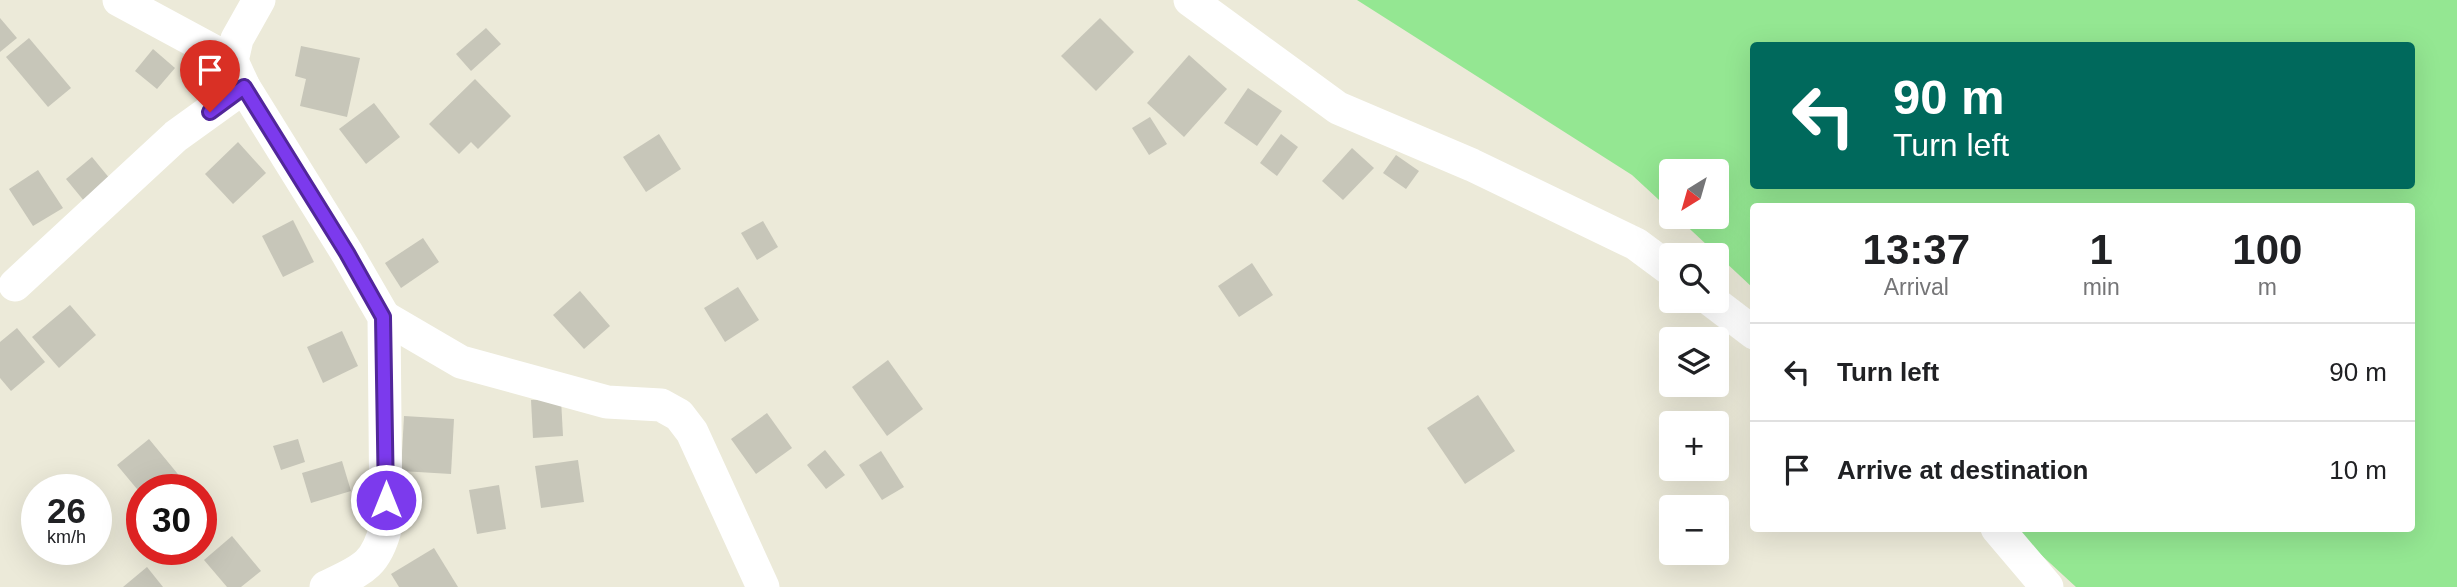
<!DOCTYPE html>
<meta charset="utf-8">
<style>
body{margin:0;font-family:Arial,sans-serif;background:#f6f6f6;color:#202124;height:100vh;display:flex;flex-direction:column;font-size:26px;white-space:nowrap}
*{box-sizing:border-box;margin:0}
p{font-size:23px;color:#757577}
.icon{flex:none;width:38px;height:38px;fill:none;stroke:currentColor;stroke-width:2;stroke-linecap:round;stroke-linejoin:round}
.map{position:relative;flex:1;overflow:hidden}
.drawer{position:absolute;left:1750px;top:203px;width:665px;height:329px;display:flex;flex-direction:column;background:#fff;border-radius:7px;box-shadow:0 7px 28px #0002}
.drawer>*{flex:none}
.guide{position:absolute;left:1750px;top:42px;width:665px;height:147px;border-radius:7px;box-shadow:0 7px 28px #0002;background:#00695c;color:#fff;overflow:hidden}
.needle{width:46px;rotate:217deg}
.controls{position:absolute;left:1659px;top:159px;display:grid;gap:14px}
.controls a{display:grid;place-items:center;width:70px;height:70px;border-radius:7px;background:#fff;box-shadow:0 7px 28px #0002;font-size:35px}
.speed{position:absolute;left:21px;top:474px;display:flex;gap:14px;font-size:35px;font-weight:700;text-align:center}
.speed>*{display:grid;place-content:center;width:91px;height:91px;border-radius:50%;background:#fff;box-shadow:0 7px 28px #0002;line-height:1}
.speed small{font-size:18px;font-weight:400}
.speed .limit{border:10px solid #d22;background:#fff;color:#111}
.pin{position:absolute;display:grid;place-items:center;width:60px;height:60px;color:#fff;margin:-72px -30px;border-radius:50% 50% 50% 0;rotate:-45deg;box-shadow:0 0 7px #0007}
.pin .icon{rotate:45deg}
.me{position:absolute;width:77px;margin:-38px;rotate:0deg;stroke-linejoin:round;filter:drop-shadow(0 0 5px #0008)}
.turn{display:flex;align-items:center;gap:24px;height:147px;padding:0 28px;font-size:32px}
.turn .icon{width:91px;height:91px;stroke-width:2.5}
.turn b{display:block;font-size:49px;line-height:60px}
.eta{display:flex;justify-content:space-evenly;align-items:center;height:119px;text-align:center}
.eta b{font-size:42px;font-weight:600;line-height:49px}
ul{padding:0;list-style:none}
li{display:flex;align-items:center;gap:21px;height:98px;padding:0 28px;border-top:2px solid #e0e0e0}
li div{flex:1}
li b{display:block;font-size:26px}
li em{font-style:normal}
.map>svg:first-child{display:block}
.green{fill:#94e792;fill-rule:evenodd}
.building{fill:#c7c6b9}
.lines{fill:none;stroke-linecap:round;stroke-linejoin:round}
.street{stroke:#fff;stroke-width:33}
.route-casing{stroke:#51269a;stroke-width:18}
.route{stroke:#7c3aed;stroke-width:12}
</style>
<div class="map">
<svg width="2457" height="587" viewBox="0 0 2457 587">
<rect width="100%" height="100%" fill="#ecead9"/>
<!-- green -->
<path class="green" d="M1357 0H2457V587H2076L2013 529 2412 528V206H1754L1753 288 1677 217H1717V172H1671V211L1632 175ZM1754 46H2412V186H1754Z"/>
<!-- building -->
<g class="building">
<polygon points="0,18 17,38 0,52"/>
<polygon points="1100,18 1134,52 1096,91 1061,56"/>
<polygon points="486,28 501,44 471,71 456,54"/>
<polygon points="29,38 71,88 48,107 6,57"/>
<polygon points="301,46 360,58 347,117 300,106 306,79 295,76"/>
<polygon points="153,49 175,68 157,89 135,71"/>
<polygon points="1189,55 1227,89 1184,137 1147,103"/>
<polygon points="475,79 511,116 478,149 471,142 459,154 429,124"/>
<polygon points="1248,88 1282,111 1257,146 1224,123"/>
<polygon points="374,103 400,137 366,164 339,129"/>
<polygon points="1150,117 1167,144 1149,155 1132,128"/>
<polygon points="659,134 681,169 646,192 623,157"/>
<polygon points="1281,134 1298,147 1277,176 1260,163"/>
<polygon points="238,142 266,173 233,204 205,174"/>
<polygon points="1352,148 1374,168 1343,200 1322,181"/>
<polygon points="1396,155 1419,171 1406,189 1383,173"/>
<polygon points="92,157 115,185 89,207 66,179"/>
<polygon points="38,170 63,208 33,226 9,189"/>
<polygon points="293,220 314,262 283,277 262,236"/>
<polygon points="763,221 778,247 757,260 741,233"/>
<polygon points="423,238 439,262 401,288 385,263"/>
<polygon points="1252,263 1273,295 1239,317 1218,286"/>
<polygon points="738,287 759,320 725,342 704,308"/>
<polygon points="580,291 610,326 584,349 553,315"/>
<polygon points="70,305 96,335 59,368 32,337"/>
<polygon points="17,328 45,362 11,391 0,378 0,342"/>
<polygon points="342,331 358,366 323,383 307,347"/>
<polygon points="888,360 923,409 887,436 852,387"/>
<polygon points="1478,395 1515,451 1465,484 1427,428"/>
<polygon points="561,399 563,436 533,438 531,400"/>
<polygon points="767,413 792,448 756,474 731,439"/>
<polygon points="404,416 454,419 451,474 401,471"/>
<polygon points="149,439 191,490 142,490 142,495 117,465"/>
<polygon points="298,439 305,462 281,470 273,446"/>
<polygon points="825,450 845,475 826,489 807,465"/>
<polygon points="881,451 904,487 882,500 859,465"/>
<polygon points="578,460 584,502 541,508 535,466"/>
<polygon points="342,461 351,491 311,503 302,473"/>
<polygon points="499,485 506,529 477,534 469,490"/>
<polygon points="201,502 212,515 201,525"/>
<polygon points="232,536 261,571 241,587 227,587 204,560"/>
<polygon points="434,548 458,587 399,587 391,574"/>
<polygon points="147,567 163,587 123,587"/>
</g>
<g class="lines">
<!-- street -->
<g class="street">
<polyline points="119,0 232,61 237,39 259,0"/>
<polyline points="1190,0 1338,108 1472,165 1636,244 1671,270"/>
<path d="M232 61 244 87 347 253 384 317 386 526C376 566 362 570 326 587"/>
<polyline points="15,285 176,136 244,87"/>
<polyline points="1712,301 1754,333"/>
<polyline points="384,317 461,362 607,402 661,405 679,415 692,432 763,587"/>
<polyline points="1997,528 2047,587"/>
</g>
</g>
<g class="lines">
<defs>
<polyline id="route" points="210,112 244,87 347,253 383,317 386,500"/>
</defs>
<!-- route casing -->
<use href="#route" class="route-casing"/>
<!-- route -->
<use href="#route" class="route"/>
</g>
</svg>
<div class="controls">
<a><svg class="needle" viewBox="-14 -14 28 28"><path d="M0-13l5 13h-10z" fill="#e53935"/><path d="M0 13l5-13h-10z" fill="#757577"/></svg></a>
<a><svg class="icon" aria-label="search" viewBox="0 0 24 24"><circle cx="10" cy="10" r="6"/><path d="M15 15l6 6"/></svg></a>
<a><svg class="icon" aria-label="layers" viewBox="0 0 24 24"><path d="M12 4l9 5-9 5-9-5zM3 14l9 5 9-5"/></svg></a>
<a>+</a>
<a>−</a>
</div>
<div class="speed"><div>26<small>km/h</small></div><div class="limit">30</div></div>
<div class="pin" style="left:210px;top:112px;background:#d93025"><svg class="icon" aria-label="arrive" viewBox="0 0 24 24"><path d="M6 21V4h12l-3 4 3 4H6"/></svg></div>
<svg class="me" style="left:386px;top:500px" viewBox="-20 -20 40 40"><circle r="17" fill="#7c3aed" stroke="#fff" stroke-width="3"/><path d="M0-11L8 9 0 5-8 9z" fill="#fff"/></svg>
<div class="guide">
<div class="turn"><svg class="icon" aria-label="left" viewBox="0 0 24 24"><path d="M17 20v-9H6M10 6l-5 5 5 5"/></svg><div><b>90 m</b>Turn left</div></div>
</div>
<section class="drawer">
<div class="eta">
<div><b>13:37</b><p>Arrival</p></div>
<div><b>1</b><p>min</p></div>
<div><b>100</b><p>m</p></div>
</div>
<ul>
<li><svg class="icon" aria-label="left" viewBox="0 0 24 24"><path d="M17 20v-9H6M10 6l-5 5 5 5"/></svg><div><b>Turn left</b></div><em>90 m</em></li>
<li><svg class="icon" aria-label="arrive" viewBox="0 0 24 24"><path d="M6 21V4h12l-3 4 3 4H6"/></svg><div><b>Arrive at destination</b></div><em>10 m</em></li>
</ul>
</section>
</div>
